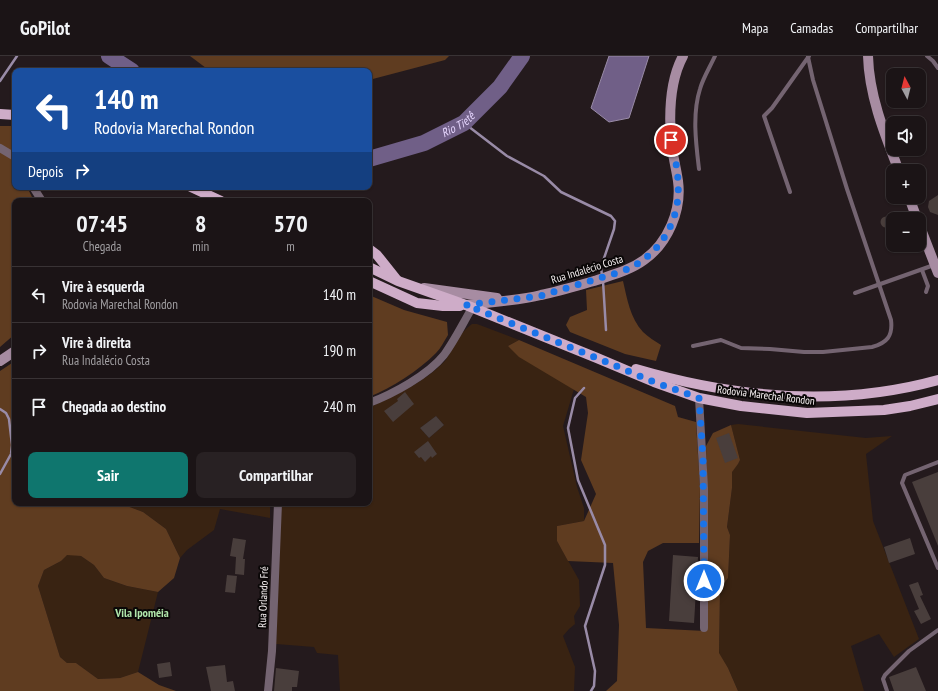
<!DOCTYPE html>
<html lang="pt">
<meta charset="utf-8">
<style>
body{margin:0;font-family:"PT Sans Narrow",sans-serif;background:#282123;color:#f1f3f6;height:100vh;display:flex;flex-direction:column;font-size:15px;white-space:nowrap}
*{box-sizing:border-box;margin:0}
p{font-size:13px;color:#a09ea1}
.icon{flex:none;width:22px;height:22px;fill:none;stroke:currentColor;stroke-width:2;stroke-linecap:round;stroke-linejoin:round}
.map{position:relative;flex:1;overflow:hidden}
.drawer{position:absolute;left:12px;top:142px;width:360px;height:308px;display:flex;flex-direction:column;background:#1b1416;border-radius:8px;box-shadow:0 1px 3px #0004,0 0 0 1px #393335}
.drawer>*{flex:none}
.hud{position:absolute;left:12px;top:12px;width:360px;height:122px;border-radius:8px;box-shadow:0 1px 3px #0004,0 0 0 1px #393335;background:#1a4fa0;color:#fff;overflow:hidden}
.needle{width:26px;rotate:353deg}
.buttons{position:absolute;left:886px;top:12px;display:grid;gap:8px}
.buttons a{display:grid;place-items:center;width:40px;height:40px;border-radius:8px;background:#1b1416;box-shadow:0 1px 3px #0004,0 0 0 1px #393335;font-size:20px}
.pin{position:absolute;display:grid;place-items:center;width:34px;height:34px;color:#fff;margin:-17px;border:2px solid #fff;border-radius:50%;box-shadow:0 1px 4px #0007}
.me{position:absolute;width:44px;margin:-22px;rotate:0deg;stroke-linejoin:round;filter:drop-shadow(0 0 3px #0008)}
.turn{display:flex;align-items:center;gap:14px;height:84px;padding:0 16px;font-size:18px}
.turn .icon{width:52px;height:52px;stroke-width:2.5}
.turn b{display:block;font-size:28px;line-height:34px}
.then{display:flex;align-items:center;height:38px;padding:0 16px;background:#0003;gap:8px;font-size:15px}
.eta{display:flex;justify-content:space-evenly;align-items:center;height:68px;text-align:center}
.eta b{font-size:24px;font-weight:600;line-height:28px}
.action{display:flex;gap:8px;margin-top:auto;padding:8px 16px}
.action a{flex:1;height:46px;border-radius:8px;background:#0f766e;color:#fff;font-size:16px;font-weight:600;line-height:46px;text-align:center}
.action a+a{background:#282123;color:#f1f3f6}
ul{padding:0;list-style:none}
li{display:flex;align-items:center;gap:12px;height:56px;padding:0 16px;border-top:1px solid #393335}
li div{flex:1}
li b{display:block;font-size:15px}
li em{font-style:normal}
header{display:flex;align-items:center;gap:24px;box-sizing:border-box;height:56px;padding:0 20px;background:#1b1416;border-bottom:1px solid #393335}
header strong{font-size:19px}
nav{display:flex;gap:22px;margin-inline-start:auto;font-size:14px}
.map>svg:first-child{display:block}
.green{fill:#392312;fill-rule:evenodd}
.forest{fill:#5f3c20}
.water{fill:#705f87;stroke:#998ba7}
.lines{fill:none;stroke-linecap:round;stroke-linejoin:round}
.stream{stroke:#998ba7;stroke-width:2.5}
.river{stroke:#705f87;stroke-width:16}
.building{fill:#493e3c}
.lane{stroke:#746471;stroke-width:4}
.street{stroke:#746471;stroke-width:8}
.secondary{stroke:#a78ca2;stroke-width:10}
.primary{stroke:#ceacc8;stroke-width:10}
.route{stroke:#1a73e8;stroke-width:7;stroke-dasharray:0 12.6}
.labels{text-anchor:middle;stroke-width:4;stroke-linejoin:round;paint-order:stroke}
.street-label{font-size:11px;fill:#f8f2f3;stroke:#0a0707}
.water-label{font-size:12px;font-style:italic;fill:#e5d5fd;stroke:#0a0707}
.neighbourhood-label{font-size:12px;font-weight:bold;fill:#b0e7ab;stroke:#0a0707}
</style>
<header>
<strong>GoPilot</strong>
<nav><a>Mapa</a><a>Camadas</a><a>Compartilhar</a></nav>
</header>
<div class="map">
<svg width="938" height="635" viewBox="0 0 938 635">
<rect width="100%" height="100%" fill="#241a1d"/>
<!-- green -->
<g class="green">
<path d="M472 268H477L519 284 508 290 574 333 563 370 577 431 584 452V465L557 470V485L579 524 580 550 574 560 575 568 569 573 563 580 575 611 574 635H340L338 599 317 597 314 591 276 588 281 447H369V352C395 339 425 326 445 305 449 300 451 294 454 288 459 280 465 273 472 268ZM436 360 444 369 429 382 420 372Z"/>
<polygon points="738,368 866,382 892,380 866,398 873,465 919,583 894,601 879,578 851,590 864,635 738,635 728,612 719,598 720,533 728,522 730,479 727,471 732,432 731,416 738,408 740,404 731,369"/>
<polygon points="119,447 270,447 270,462 220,453 214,474 187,494 180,502 166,473 143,456"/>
<polygon points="67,498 81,500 94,509 104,522 127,530 158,536 138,616 120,622 98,623 76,607 67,607 60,601 38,530 44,514 61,505"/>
</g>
<!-- forest -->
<g class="forest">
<polygon points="190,0 449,0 445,4 369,24 369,15 210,15"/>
<polygon points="0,70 15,70 15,131 27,131 34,145 15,145 15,278 0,291"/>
<path d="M623 225C627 242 630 262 643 276 648 281 655 285 661 289L656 305 625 298 570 276 566 269 570 261 587 254 586 234Z"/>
<path d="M369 239 404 254 447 266 448 279C444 285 441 292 436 297 418 315 393 331 369 341Z"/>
<polygon points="519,284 675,350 678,361 696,366 700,432 699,487 663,487 648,495 643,506 646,572 705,575 707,445 706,390 713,377 731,369 740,404 738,408 732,416 732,432 727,471 730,479 728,522 720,533 719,597 728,612 738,635 606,635 617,625 619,569 613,507 568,505 557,485 557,470 584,465 596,438 581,404 588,357 586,341 519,301 508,290"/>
<polygon points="15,305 15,447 119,447 143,456 166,473 180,502 174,522 158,536 127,530 104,522 94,509 81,500 67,499 61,505 44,514 38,530 60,601 67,607 76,607 98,623 120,622 138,616 159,629 176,635 0,635 0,315"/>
</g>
<!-- water -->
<polygon class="water" points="609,0 649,0 629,62 609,66 591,52"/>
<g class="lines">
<!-- stream -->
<g class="stream">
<polyline points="0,25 17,0"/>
<polyline points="464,67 507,100 544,120 561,136 611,160 615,165 614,173 601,211 602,220"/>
<polyline points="603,225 606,274"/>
<polyline points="584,332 575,342 568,372 578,424 605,489 605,509 585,570 595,615 594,630 591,635"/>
<polyline points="0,353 6,357 9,363 12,389 11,398 0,418"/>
</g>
<!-- river -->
<g class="river">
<polyline points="109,0 132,15"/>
<path id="s1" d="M369 103 424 87 464 67 500 31 522 0"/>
</g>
</g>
<!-- building -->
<g class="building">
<polygon points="938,139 938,159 930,156 928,151 929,145"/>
<circle cx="886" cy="166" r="5.5"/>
<polygon points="405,336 414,348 393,366 384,355 398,345 397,343"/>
<polygon points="436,360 444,369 429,382 420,372"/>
<polygon points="729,377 738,402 725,407 716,382"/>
<polygon points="428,385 437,398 432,402 431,400 425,406 421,401 419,402 414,396"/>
<polygon points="938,416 938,490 912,426"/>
<polygon points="233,482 246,484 243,503 245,503 244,519 235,518 236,501 230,500"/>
<polygon points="910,482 915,498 889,507 884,491"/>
<polygon points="673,499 698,501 694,567 669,565"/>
<polygon points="227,519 237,520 235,537 225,536"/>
<polygon points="918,526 923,539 920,540 931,563 921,568 914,555 919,553 909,529"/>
<polygon points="170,606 172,620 159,622 157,608"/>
<polygon points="225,609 227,626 233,625 235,635 211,635 206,611"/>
<polygon points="916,611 926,635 894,635 889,621"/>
<polygon points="276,612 299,615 297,631 292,631 292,635 274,635"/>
</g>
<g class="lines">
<!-- lane -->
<g class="lane">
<polyline points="927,0 933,5 938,12"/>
<path d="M699 113C696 88 692 58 700 33 703 22 710 11 715 0"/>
<polyline points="790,136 764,60 772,52 809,0"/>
<polyline points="922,214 928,230 926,236"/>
<polyline points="855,237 934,209"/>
<path d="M693 290 721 284 741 292 770 293 804 296H823L872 291C887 287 893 280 891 264L847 133 813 24 808 1"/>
<polyline points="938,406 905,419 902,427 938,512"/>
<polyline points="887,635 883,623 885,619 909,595 938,574"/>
</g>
<!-- street -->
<g class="street">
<polyline points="0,92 15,101"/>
<polyline points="33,131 42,145"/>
<polyline points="699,342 704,432 704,572"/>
<path d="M369 347C393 338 428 319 444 299 455 284 463 267 472 252"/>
<polyline points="268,635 272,595 278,447"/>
</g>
<!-- secondary -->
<g class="secondary">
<path d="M868 0C869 40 885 79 899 115"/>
<polyline points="909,141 917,163"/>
<polyline points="919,168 938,217"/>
<polyline points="424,232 497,242"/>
<path d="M466 249C491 246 517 245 541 239 559 235 576 230 594 225 611 219 629 215 644 204 668 187 682 154 678 125 676 111 672 97 671 83 669 56 670 24 683 0"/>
<polyline points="0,305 15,295"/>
</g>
<!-- primary -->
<g class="primary">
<polyline points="0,58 15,59"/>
<polyline points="191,131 221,145"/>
<polyline points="369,193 377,199 397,224"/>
<polyline points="369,211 398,225 466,249 597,302 654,326 699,342 741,350 807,357 884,354 910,350 938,343"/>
<polyline points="369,225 417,247 443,250 460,250"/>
<path d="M636 313C735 342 837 352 938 324"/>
</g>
</g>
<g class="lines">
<!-- route -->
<path class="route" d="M671 84C674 98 678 113 678 127 681 166 658 203 620 216L540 240 466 249 597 302 654 326 699 342 703 403 704 525"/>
</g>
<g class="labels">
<!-- street labels -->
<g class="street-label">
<text transform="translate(587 213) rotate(-17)" y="4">Rua Indalécio Costa</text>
<text transform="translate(766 339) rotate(7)" y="4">Rodovia Marechal Rondon</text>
<text transform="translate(263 541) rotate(-88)" y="4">Rua Orlando Fré</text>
</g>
<!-- water labels -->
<g class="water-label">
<text dy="4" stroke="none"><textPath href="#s1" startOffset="96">Rio Tietê</textPath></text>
</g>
<!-- neighbourhood labels -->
<g class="neighbourhood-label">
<text x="142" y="561">Vila Ipoméia</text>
</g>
</g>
</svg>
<div class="buttons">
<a><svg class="needle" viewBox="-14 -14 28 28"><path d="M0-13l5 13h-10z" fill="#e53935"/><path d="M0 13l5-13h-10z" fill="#a09ea1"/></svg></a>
<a><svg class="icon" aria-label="sound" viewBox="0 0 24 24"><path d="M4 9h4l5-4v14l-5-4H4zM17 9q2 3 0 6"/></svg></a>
<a>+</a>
<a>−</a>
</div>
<div class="pin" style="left:671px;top:84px;background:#d93025"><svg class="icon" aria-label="arrive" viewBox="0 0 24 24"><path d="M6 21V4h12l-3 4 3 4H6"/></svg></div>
<svg class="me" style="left:704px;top:525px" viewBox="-20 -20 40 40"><circle r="17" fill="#1a73e8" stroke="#fff" stroke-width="3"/><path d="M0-11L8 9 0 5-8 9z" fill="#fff"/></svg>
<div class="hud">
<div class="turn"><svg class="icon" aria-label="left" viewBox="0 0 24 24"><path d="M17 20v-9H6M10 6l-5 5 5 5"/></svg><div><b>140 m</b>Rodovia Marechal Rondon</div></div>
<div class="then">Depois<svg class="icon" aria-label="right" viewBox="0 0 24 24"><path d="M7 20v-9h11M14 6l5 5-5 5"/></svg></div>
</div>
<section class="drawer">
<div class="eta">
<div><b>07:45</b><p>Chegada</p></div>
<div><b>8</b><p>min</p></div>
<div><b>570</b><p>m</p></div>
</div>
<ul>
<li><svg class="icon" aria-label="left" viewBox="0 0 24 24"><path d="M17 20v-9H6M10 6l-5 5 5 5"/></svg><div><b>Vire à esquerda</b><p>Rodovia Marechal Rondon</p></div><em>140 m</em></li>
<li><svg class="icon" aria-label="right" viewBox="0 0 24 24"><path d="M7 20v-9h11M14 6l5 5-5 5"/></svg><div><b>Vire à direita</b><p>Rua Indalécio Costa</p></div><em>190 m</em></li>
<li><svg class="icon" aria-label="arrive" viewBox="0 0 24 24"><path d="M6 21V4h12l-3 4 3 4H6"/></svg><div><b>Chegada ao destino</b></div><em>240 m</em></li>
</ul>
<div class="action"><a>Sair</a><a>Compartilhar</a></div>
</section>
</div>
